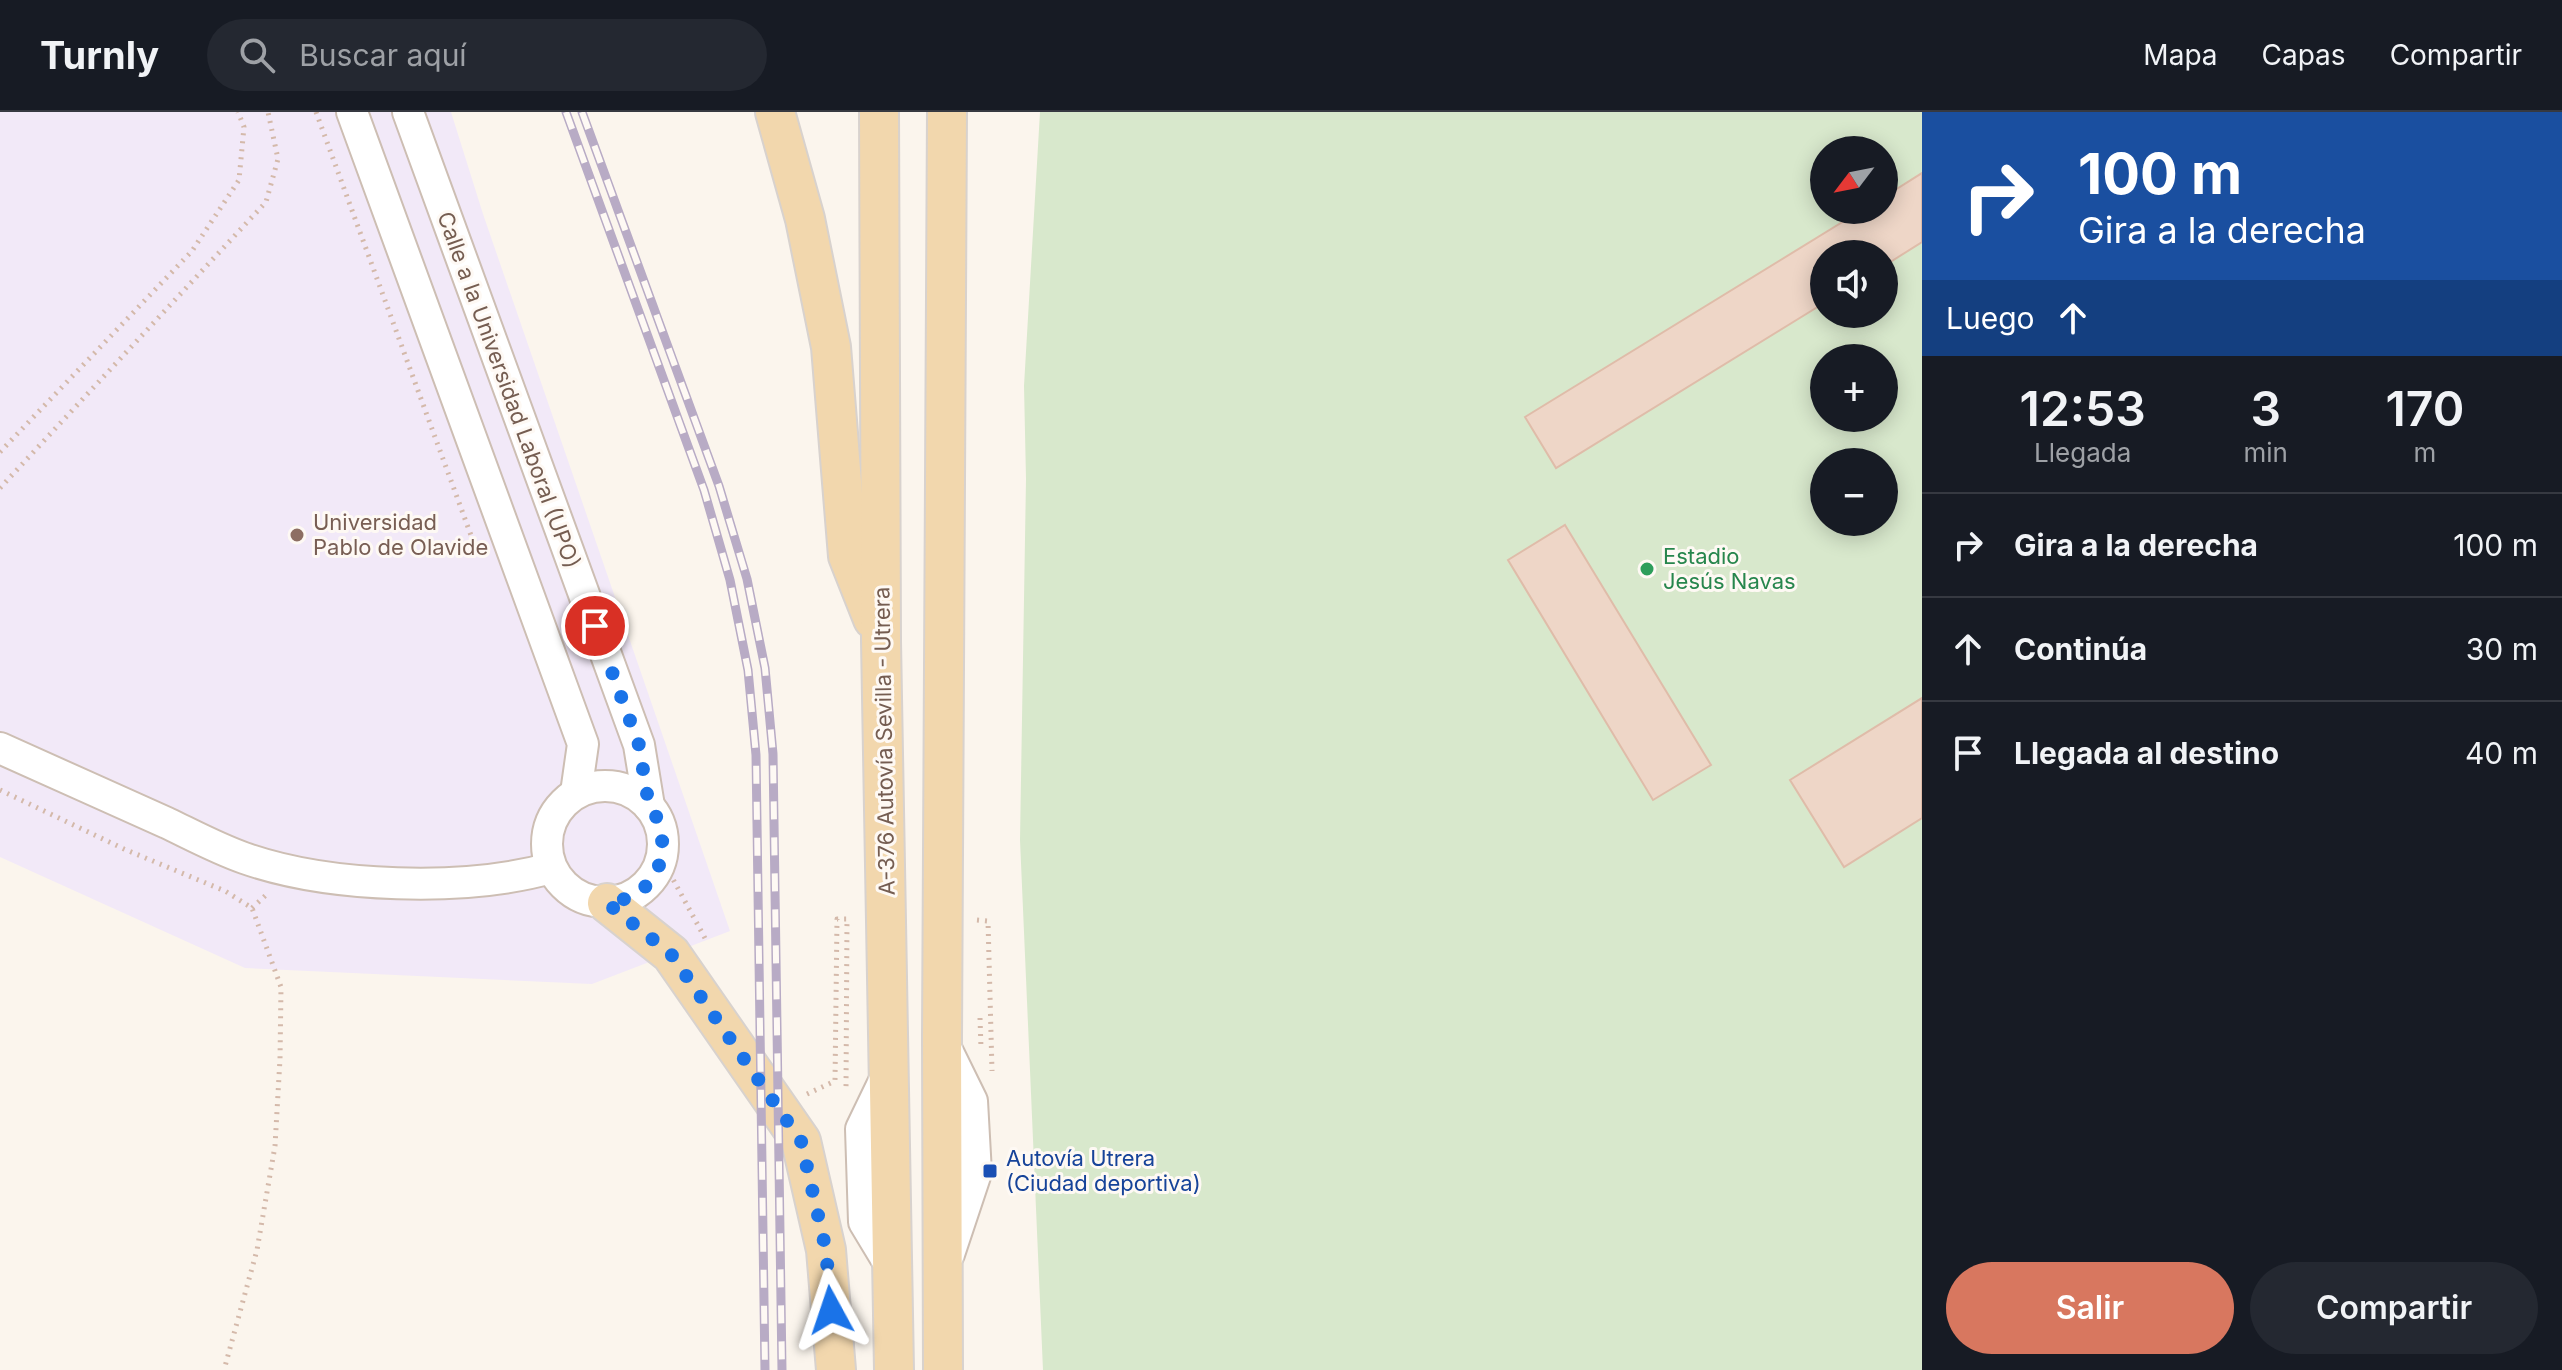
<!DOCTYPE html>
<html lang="es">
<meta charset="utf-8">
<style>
body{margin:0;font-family:Inter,sans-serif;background:#242831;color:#f1f3f6;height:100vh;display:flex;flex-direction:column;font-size:30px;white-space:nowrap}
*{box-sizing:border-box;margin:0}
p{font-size:26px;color:#9ea1a6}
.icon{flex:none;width:44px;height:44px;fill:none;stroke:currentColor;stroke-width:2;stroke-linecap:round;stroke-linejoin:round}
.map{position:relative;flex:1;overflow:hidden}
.drawer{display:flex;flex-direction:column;background:#171b24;width:640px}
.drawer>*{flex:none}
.banner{background:#1a4fa0;color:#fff;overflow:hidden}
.needle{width:52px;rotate:238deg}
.controls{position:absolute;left:1810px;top:24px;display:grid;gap:16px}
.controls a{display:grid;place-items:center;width:88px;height:88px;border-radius:50%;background:#171b24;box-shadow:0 4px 20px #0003;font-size:40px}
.pin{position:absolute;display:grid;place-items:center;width:68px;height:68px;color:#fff;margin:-34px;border:4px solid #fff;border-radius:50%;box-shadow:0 2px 8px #0007}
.me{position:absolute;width:88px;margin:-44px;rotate:355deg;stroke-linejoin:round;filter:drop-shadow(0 0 6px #0008)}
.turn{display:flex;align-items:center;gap:28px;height:168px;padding:0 24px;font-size:36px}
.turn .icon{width:104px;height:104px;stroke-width:2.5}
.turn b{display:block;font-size:56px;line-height:68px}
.then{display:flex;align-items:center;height:76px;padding:0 24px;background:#0003;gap:16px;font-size:30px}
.eta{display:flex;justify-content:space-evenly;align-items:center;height:136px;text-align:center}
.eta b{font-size:48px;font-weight:600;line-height:56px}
.primary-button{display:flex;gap:16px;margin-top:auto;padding:16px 24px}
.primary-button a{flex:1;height:92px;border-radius:48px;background:#d8775f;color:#fff;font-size:32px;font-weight:600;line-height:92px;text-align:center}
.primary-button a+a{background:#242831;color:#f1f3f6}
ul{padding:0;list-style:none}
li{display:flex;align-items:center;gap:24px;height:104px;padding:0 24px;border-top:2px solid #363941}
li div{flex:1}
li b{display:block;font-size:30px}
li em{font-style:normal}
header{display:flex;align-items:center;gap:48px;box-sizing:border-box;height:112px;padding:0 40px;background:#171b24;border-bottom:2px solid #363941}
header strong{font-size:38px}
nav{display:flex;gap:44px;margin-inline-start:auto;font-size:28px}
.search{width:560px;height:72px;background:#242831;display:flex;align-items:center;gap:20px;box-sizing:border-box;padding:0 28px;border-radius:44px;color:#9ea1a6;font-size:30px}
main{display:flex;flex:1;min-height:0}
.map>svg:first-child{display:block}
.education{fill:#f2e9f8}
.green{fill:#d8e8cc;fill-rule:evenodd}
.building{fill:#eed6c7;stroke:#dfbca9;stroke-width:2}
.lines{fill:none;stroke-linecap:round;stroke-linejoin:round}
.minor-casing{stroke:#cdbeb3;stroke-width:34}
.major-casing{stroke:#d8d2ce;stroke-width:42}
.path{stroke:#d4b9aa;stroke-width:5;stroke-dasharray:2 6;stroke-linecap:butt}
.minor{stroke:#fff;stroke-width:30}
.major{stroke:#f2d7ad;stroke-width:38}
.rail-casing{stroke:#b8abc5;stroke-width:9}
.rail{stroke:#fef9f4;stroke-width:6;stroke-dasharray:18;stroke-linecap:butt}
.route{stroke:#1a73e8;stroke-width:14;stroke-dasharray:0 25.2}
.education-dot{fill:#8d6e63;stroke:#fef9f4;stroke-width:3}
.leisure-dot{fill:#2e9e5b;stroke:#fef9f4;stroke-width:3}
.transit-dot{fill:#1a4fb4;stroke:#fef9f4;stroke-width:3}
.labels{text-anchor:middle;stroke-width:6;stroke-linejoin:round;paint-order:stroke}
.street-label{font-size:22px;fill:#755d51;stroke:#fef9f4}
.education-label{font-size:22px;fill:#785e54;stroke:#fef9f4;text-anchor:start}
.leisure-label{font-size:22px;fill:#27864d;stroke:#fef9f4;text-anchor:start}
.transit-label{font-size:22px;fill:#164399;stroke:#fef9f4;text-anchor:start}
</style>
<header>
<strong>Turnly</strong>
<div class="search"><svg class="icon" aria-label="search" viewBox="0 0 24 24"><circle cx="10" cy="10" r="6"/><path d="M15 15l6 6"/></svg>Buscar aquí</div>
<nav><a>Mapa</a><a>Capas</a><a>Compartir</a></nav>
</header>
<main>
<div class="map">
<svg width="1922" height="1258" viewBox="0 0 1922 1258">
<rect width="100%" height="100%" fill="#fbf5ed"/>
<!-- education -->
<polygon class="education" points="0,0 451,0 483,102 730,819 592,872 245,856 0,745"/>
<!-- green -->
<path class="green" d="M1040 0H1922V1258H1043L1020 728 1026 367 1024 274ZM1824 38H1884V98H1824ZM1824 142H1884V202H1824ZM1824 246H1884V306H1824ZM1824 350H1884V410H1824Z"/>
<!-- building -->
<g class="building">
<polygon points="1922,61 1922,130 1884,154 1884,142 1824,142 1824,191 1556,356 1525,305 1862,98 1884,98 1884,85"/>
<polygon points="1565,413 1711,653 1653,688 1508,448"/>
<polygon points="1922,586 1922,706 1844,755 1790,668"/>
</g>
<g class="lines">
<defs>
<g id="minor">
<polyline points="352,0 583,632 576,681"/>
<polyline points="408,0 639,633 649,694"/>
<path d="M0 636C56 661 111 686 167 711 192 723 218 737 244 746 329 776 465 780 551 756"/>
<circle cx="605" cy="732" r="58"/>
<polyline points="943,930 972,989 976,1061 949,1142"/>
<polyline points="888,961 861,1017 864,1110 893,1158"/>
</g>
<g id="major">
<polyline points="775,0 805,107 831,235 848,444 873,507"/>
<polyline points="879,0 881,529 894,1258"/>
<polyline points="607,791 671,842 801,1029 826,1138 836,1258"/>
<polyline points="943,1258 942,926 947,0"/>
</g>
</defs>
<!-- minor casing -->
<use href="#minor" class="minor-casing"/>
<!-- major casing -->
<use href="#major" class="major-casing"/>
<!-- path -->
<g class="path">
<polyline points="316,0 476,437"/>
<polyline points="0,340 192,139 239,68 244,15 238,0"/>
<polyline points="0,376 266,90 278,47 268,0"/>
<polyline points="0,678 124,737 225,779 252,796 281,875 280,947 275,1034 257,1138 224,1258"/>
<polyline points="662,747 706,828"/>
<polyline points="252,796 266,783"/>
<polyline points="977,808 988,809 992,959"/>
<polyline points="980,906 981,936"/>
<polyline points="807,982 835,969 837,807 847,807 846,977"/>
</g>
<!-- minor -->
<use href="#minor" class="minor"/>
<!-- major -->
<use href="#major" class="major"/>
<defs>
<g id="rail">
<polyline points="566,0 704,378 730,468 748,558 756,643 765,1258"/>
<polyline points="582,0 719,374 747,467 765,556 773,642 782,1258"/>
</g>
</defs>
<!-- rail casing -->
<use href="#rail" class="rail-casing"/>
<!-- rail -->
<use href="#rail" class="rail"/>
</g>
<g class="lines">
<!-- route -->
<polyline class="route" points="595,514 639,633 649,694 657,706 663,733 662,747 655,762 645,775 629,786 607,791 671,842 801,1029 826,1138 831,1198"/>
</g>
<!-- markers -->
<circle class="education-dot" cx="297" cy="423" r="8"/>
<circle class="leisure-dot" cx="1647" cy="457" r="8"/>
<rect class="transit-dot" x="982" y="1051" width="16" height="16" rx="4"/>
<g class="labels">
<!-- street labels -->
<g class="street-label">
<text transform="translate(509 278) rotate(70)" y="8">Calle a la Universidad Laboral (UPO)</text>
<text transform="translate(884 629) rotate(-91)" y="8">A-376 Autovía Sevilla - Utrera</text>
</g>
<!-- education labels -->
<g class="education-label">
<text x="313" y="418">Universidad<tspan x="313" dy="25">Pablo de Olavide</tspan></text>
</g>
<!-- leisure labels -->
<g class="leisure-label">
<text x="1663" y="452">Estadio<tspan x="1663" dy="25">Jesús Navas</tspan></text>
</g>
<!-- transit labels -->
<g class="transit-label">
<text x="1006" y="1054">Autovía Utrera<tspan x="1006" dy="25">(Ciudad deportiva)</tspan></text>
</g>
</g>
</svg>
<div class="controls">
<a><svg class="needle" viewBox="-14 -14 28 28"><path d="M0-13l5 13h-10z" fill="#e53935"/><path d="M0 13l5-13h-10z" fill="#9ea1a6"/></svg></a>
<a><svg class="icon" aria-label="sound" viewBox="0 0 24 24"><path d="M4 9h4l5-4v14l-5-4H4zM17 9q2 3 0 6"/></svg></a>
<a>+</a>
<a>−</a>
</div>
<div class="pin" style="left:595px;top:514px;background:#d93025"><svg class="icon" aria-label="arrive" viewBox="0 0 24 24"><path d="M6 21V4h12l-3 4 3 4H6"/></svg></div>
<svg class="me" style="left:831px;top:1198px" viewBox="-20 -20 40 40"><path d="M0-17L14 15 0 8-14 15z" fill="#1a73e8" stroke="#fff" stroke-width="4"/></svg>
</div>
<section class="drawer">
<div class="banner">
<div class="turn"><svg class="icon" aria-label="right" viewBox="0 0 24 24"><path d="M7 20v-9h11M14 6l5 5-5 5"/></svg><div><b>100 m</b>Gira a la derecha</div></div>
<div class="then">Luego<svg class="icon" aria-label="ahead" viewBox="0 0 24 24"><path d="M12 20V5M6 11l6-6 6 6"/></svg></div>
</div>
<div class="eta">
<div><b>12:53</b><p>Llegada</p></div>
<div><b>3</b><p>min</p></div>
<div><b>170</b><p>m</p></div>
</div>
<ul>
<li><svg class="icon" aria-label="right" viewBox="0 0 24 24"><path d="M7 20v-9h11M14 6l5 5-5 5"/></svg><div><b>Gira a la derecha</b></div><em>100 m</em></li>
<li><svg class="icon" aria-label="ahead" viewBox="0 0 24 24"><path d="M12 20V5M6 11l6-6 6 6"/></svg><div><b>Continúa</b></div><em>30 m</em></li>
<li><svg class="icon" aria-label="arrive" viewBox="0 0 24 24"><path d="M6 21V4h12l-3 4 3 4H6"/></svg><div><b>Llegada al destino</b></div><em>40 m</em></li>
</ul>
<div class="primary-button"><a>Salir</a><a>Compartir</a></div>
</section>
</main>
